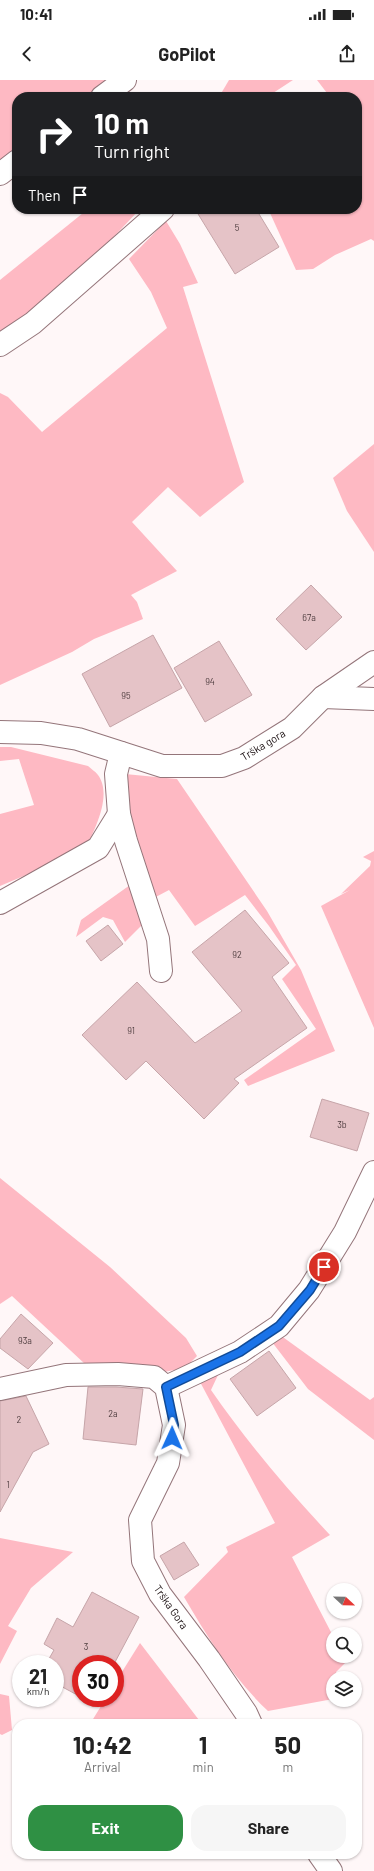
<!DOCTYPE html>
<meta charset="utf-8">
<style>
body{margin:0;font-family:Barlow,sans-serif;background:#f6f6f6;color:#222;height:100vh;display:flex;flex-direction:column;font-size:15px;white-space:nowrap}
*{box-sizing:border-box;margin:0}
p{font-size:13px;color:#767676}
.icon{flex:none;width:22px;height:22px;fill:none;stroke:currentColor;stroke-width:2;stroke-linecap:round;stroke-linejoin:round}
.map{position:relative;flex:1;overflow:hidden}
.sheet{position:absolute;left:12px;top:1639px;width:350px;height:140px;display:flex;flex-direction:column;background:#fff;border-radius:16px;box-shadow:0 1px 3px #0004}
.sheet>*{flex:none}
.guide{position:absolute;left:12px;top:12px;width:350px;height:122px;border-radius:16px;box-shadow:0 1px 3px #0004;background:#202124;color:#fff;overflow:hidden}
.needle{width:26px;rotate:112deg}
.buttons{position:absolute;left:326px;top:1503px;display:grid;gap:8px}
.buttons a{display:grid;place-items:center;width:36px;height:36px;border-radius:50%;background:#fff;box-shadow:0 1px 3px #0004;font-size:20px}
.speed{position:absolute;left:12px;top:1575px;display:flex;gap:8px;font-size:20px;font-weight:700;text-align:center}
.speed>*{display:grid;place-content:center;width:52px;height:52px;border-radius:50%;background:#fff;box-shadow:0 1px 3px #0004;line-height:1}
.speed small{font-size:10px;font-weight:400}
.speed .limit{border:6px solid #d22;background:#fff;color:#111}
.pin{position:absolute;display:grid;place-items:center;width:34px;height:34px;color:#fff;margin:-17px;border:2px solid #fff;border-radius:50%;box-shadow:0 1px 4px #0007}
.me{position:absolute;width:44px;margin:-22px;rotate:1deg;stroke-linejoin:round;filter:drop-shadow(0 0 3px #0008)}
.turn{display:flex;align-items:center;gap:14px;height:84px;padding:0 16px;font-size:18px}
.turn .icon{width:52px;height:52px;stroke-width:2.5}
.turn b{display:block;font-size:28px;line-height:34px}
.then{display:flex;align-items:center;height:38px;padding:0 16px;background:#0003;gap:8px;font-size:15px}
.eta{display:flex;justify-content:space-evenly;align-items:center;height:68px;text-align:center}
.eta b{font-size:24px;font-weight:700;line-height:28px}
.button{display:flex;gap:8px;margin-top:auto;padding:8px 16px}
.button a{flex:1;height:46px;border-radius:16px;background:#2f9044;color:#fff;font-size:16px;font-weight:700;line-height:46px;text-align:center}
.button a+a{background:#f6f6f6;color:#222}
.status{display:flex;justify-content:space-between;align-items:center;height:28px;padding:0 20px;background:#fff;direction:ltr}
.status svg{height:11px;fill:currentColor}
header{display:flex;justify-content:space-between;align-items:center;height:52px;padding:0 16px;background:#fff;font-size:18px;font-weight:700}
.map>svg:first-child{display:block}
.green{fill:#feb9c3}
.building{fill:#e5c3c7;stroke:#c6a5a9}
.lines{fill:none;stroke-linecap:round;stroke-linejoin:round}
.street-casing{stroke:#94757a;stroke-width:24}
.street{stroke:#fff;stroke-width:22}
.route-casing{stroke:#114b97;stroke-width:10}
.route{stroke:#1a73e8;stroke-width:7}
.labels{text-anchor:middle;stroke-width:4;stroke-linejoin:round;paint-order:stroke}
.number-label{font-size:9px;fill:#4d3c3e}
.street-label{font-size:11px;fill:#1a0f11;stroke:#fff}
</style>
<div class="status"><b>10:41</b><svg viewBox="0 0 49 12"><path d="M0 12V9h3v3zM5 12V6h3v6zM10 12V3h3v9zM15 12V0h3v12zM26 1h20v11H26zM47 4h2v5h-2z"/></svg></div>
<header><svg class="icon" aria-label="back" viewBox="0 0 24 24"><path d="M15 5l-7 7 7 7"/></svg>GoPilot<svg class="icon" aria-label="share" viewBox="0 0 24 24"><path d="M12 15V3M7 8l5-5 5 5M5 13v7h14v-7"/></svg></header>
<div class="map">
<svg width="374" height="1791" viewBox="0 0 374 1791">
<rect width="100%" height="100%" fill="#fff7f8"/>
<!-- green -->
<g class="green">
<polygon points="0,0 110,0 87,17 17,17 17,69 0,82"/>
<polygon points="229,0 293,0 267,17 219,17"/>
<polygon points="317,0 374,0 374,161 371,159 335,175 313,189 296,190 270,133 274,129 357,129 357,17 330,17"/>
<path d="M88 129H140C98 174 53 220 0 252V200Z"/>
<polygon points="166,141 180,164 198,203 183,207 244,402 200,437 168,407 132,442 177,491 131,515 137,522 143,539 94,559 72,572 0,605 0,313 8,317 42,352 167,248 151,212 129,179"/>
<polygon points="374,364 374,472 347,431 333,398"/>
<path d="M0 667H11L88 686C91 689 95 691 98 695 113 715 94 751 85 770L0 806V734L34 725 19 679 0 681Z"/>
<polygon points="125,694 177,699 267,831 301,890 335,971 248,1006 244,1000 316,949 282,899 296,885 269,846 245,815 195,846 169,810 152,819 136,772"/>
<polygon points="374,771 374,948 321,826 350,810 341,814 370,786 371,781 363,777"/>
<polygon points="130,805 142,845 125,862 113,840 103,837 76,857 81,840"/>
<polygon points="0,1098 110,1187 186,1258 197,1276 185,1288 164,1292 138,1287 85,1284 12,1216 0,1224"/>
<polygon points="280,1255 370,1320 374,1317 374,1360 308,1309 272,1262"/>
<path d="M218 1295 211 1310C247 1362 287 1409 330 1455L292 1477 333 1556V1576H348L350 1578 336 1592 337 1598H333V1619L268 1631C233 1598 208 1558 184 1517L228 1472 226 1467 275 1443 199 1300Z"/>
<polygon points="0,1458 73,1472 31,1508 8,1546 17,1551 0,1584"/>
<polygon points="140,1563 202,1644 90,1644 106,1618 115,1618 115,1603"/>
<polygon points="0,1614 9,1616 12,1650 2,1655 0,1654"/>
</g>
<!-- building -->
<g class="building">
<polygon points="195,129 256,129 279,167 235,194"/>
<polygon points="311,505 342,537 306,570 276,539"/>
<polygon points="153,555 182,608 110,647 82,594"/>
<polygon points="219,561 252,615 205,642 174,588"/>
<polygon points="245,830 289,883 272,897 307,948 234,999 239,1003 204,1039 146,981 126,1000 82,955 137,902 195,963 242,931 192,872"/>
<polygon points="108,845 123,864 101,881 86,861"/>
<polygon points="322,1019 369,1033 357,1071 310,1057"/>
<polygon points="21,1234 53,1263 28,1289 0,1268 0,1259"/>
<polygon points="269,1271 296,1308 257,1336 230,1299"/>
<polygon points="88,1307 116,1307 143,1309 136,1365 83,1359"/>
<polygon points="26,1316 49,1364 33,1372 0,1432 0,1321"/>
<polygon points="184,1462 199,1485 174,1500 160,1476"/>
<polygon points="92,1512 139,1537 114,1584 81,1584 81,1617 55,1603 55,1584 46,1584 54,1570 44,1564 57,1538 73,1547"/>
</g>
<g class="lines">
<defs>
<g id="street">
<polyline points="102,17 125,0"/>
<polyline points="0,94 17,81"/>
<polyline points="0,265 33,243 163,129"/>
<polyline points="323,617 374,619"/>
<polyline points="0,652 41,653 78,659 162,686 222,686 244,678 292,648 323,617 374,582"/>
<polyline points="121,673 116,694 119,734 126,761 158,859 161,891"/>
<polyline points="0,823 98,768 119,734"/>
<polyline points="166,1307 240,1272 279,1246 309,1210 345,1152 374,1092"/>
<polyline points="0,1309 66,1295 118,1294 154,1297 166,1307 174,1345 168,1383 140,1440 143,1481 160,1514 209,1579 246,1633 251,1644"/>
<polyline points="319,1774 331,1791"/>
</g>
</defs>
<!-- street casing -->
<use href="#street" class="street-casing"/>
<!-- street -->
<use href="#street" class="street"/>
</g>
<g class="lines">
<defs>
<polyline id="route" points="172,1358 174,1345 166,1307 240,1272 279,1246 310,1210 324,1187"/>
</defs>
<!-- route casing -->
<use href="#route" class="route-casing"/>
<!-- route -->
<use href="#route" class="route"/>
</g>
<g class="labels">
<!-- number labels -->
<g class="number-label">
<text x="237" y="151">5</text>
<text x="309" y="541">67a</text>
<text x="210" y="605">94</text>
<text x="126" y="619">95</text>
<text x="237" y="878">92</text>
<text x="131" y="954">91</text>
<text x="342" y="1048">3b</text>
<text x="25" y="1264">93a</text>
<text x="113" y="1337">2a</text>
<text x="19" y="1343">2</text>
<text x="8" y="1408">1</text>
<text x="86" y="1570">3</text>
</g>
<!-- street labels -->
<g class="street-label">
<text transform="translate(263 665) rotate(-31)" y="4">Trška gora</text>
<text transform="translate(171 1527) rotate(55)" y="4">Trška Gora</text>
</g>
</g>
</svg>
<div class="buttons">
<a><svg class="needle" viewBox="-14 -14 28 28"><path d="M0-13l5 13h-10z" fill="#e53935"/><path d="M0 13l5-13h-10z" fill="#767676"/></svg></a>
<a><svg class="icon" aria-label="search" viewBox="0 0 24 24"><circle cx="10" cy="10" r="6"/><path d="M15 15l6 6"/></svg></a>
<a><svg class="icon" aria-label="layers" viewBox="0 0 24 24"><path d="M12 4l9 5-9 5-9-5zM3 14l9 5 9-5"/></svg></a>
</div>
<div class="speed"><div>21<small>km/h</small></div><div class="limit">30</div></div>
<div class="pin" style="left:324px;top:1187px;background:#d93025"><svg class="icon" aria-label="arrive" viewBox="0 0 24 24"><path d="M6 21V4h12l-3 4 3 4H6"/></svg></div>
<svg class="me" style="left:172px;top:1358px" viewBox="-20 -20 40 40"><path d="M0-17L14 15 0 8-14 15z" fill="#1a73e8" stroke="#fff" stroke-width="4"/></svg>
<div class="guide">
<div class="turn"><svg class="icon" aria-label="right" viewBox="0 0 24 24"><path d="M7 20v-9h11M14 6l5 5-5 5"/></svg><div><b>10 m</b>Turn right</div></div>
<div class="then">Then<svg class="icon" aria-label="arrive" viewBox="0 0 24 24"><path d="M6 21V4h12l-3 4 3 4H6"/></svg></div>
</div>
<section class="sheet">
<div class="eta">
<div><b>10:42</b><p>Arrival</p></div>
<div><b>1</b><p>min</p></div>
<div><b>50</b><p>m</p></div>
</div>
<div class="button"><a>Exit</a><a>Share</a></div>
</section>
</div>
